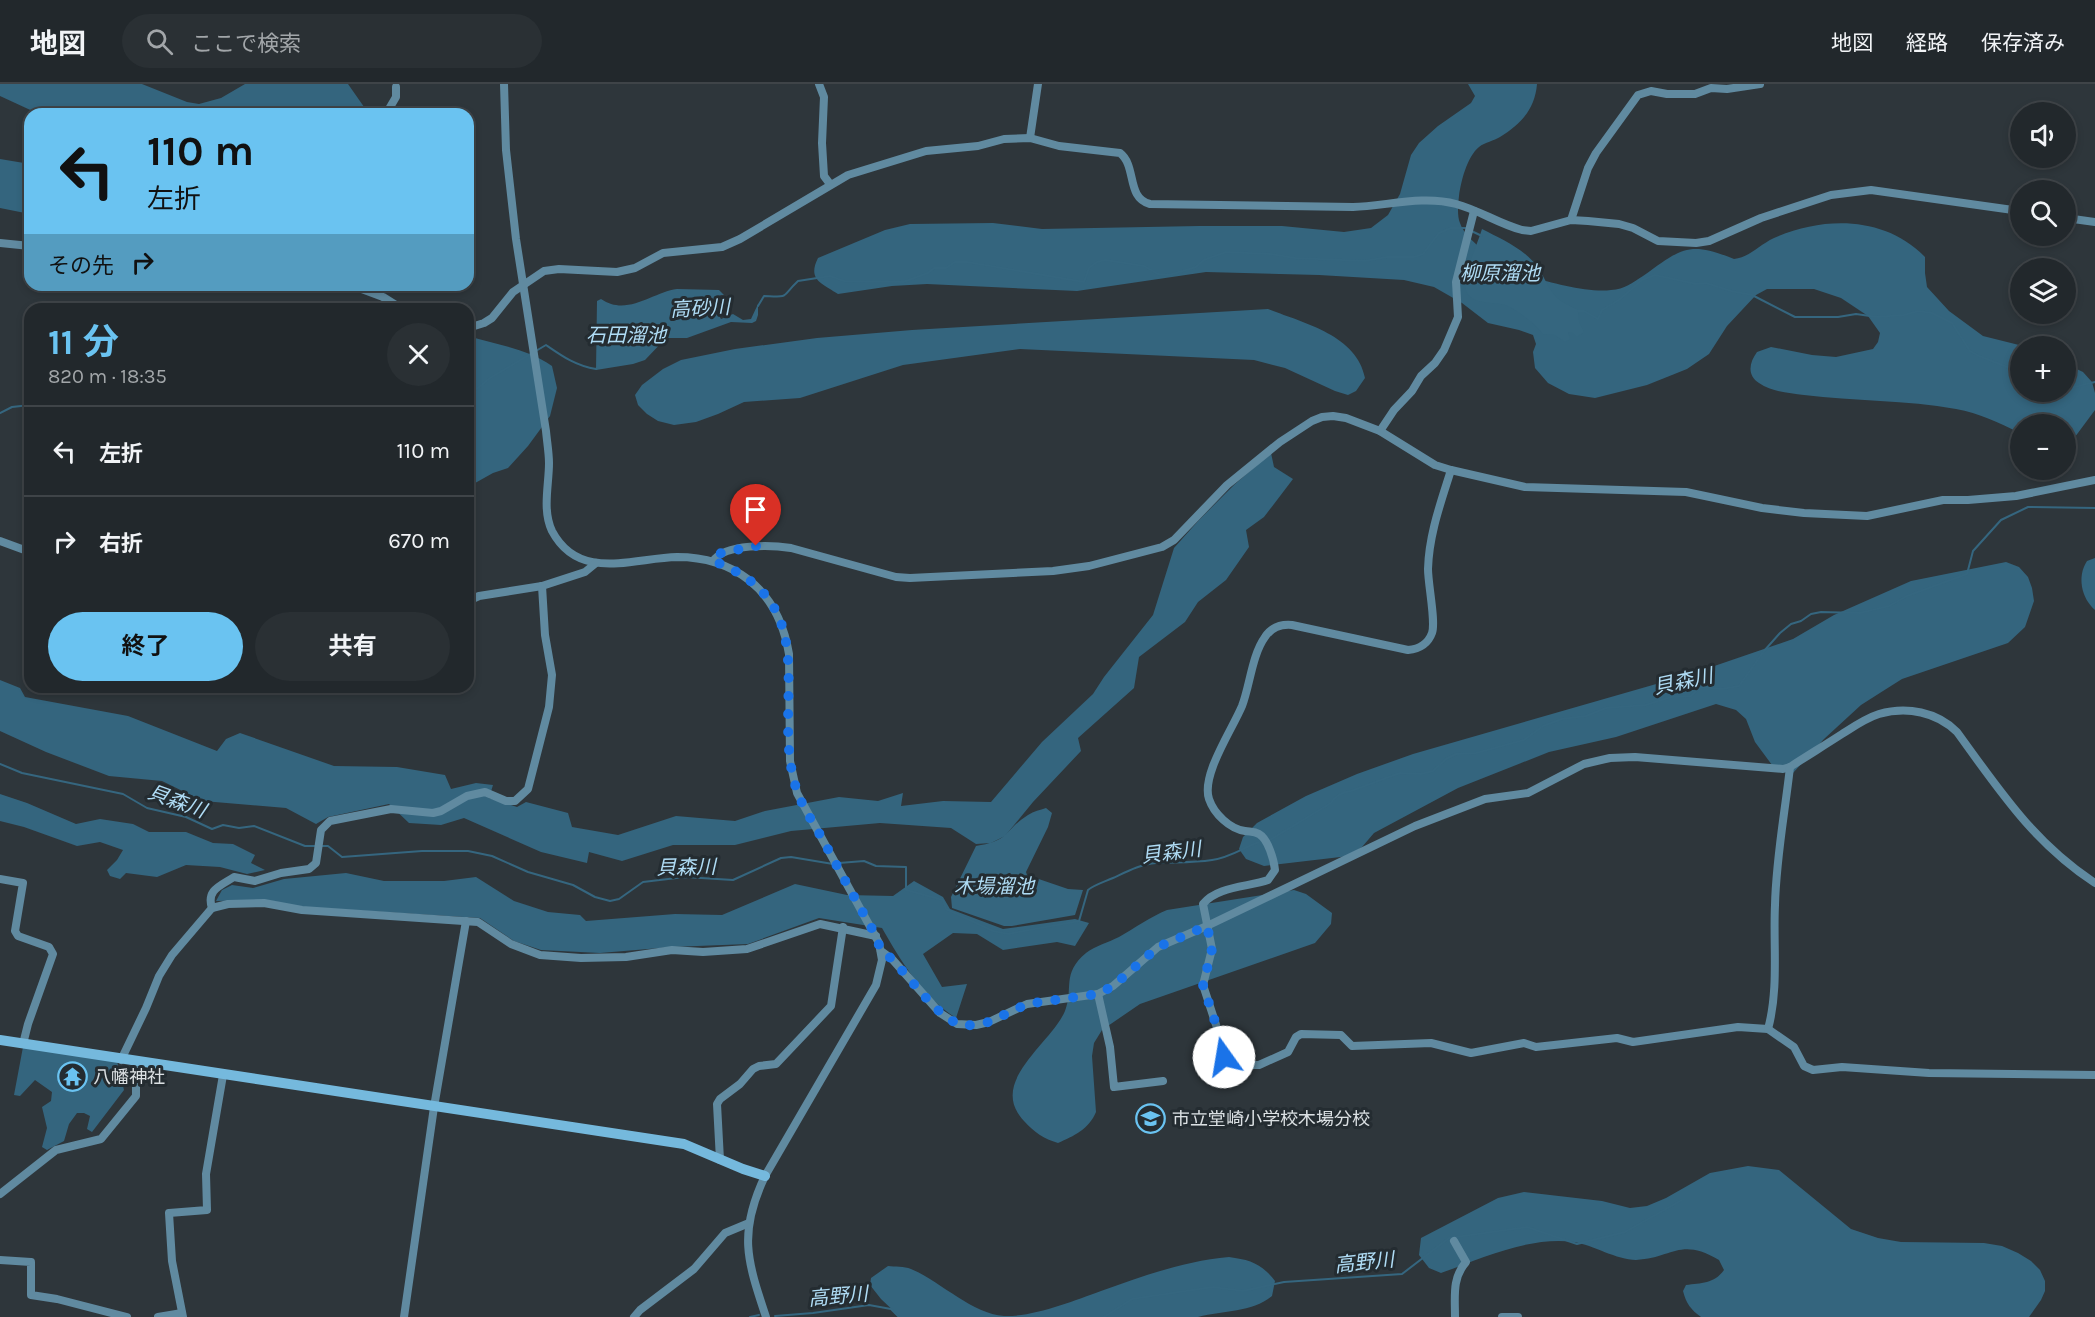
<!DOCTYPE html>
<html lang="ja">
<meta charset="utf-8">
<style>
body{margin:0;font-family:Karla,"Noto Sans JP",sans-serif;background:#2a3034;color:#f1f3f6;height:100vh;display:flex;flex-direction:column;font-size:22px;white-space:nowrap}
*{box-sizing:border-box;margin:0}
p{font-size:20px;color:#a2a6a9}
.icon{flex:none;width:33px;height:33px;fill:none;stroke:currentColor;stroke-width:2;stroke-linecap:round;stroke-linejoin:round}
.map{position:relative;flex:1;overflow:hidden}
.panel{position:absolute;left:24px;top:219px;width:450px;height:390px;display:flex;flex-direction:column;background:#22282c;border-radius:18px;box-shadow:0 3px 9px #0003,0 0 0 2px #3f4448}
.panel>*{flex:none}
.guide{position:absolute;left:24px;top:24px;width:450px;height:183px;border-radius:18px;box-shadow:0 3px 9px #0003,0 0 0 2px #3f4448;background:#6ac3f1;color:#111;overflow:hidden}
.fabs{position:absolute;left:2010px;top:18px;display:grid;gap:12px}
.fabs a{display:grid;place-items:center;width:66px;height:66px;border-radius:50%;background:#22282c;box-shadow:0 3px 9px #0003,0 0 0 2px #3f4448;font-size:30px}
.pin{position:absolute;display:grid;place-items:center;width:51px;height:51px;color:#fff;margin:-62px -26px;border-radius:50% 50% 50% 0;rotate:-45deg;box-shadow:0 0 6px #0007}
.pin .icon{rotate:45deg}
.me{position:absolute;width:66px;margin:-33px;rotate:347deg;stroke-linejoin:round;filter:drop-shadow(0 0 4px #0008)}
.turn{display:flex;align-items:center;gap:21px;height:126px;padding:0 24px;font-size:27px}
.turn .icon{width:78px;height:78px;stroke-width:2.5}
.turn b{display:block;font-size:42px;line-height:51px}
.then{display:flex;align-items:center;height:57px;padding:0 24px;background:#0003;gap:12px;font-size:22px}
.round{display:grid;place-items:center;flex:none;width:63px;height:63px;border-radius:32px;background:#2a3034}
.head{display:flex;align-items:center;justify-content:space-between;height:102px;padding:0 24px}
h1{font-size:36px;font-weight:700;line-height:45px;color:#6ac3f1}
.primary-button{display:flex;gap:12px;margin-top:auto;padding:12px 24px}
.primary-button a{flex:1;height:69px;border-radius:36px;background:#6ac3f1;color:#111;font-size:24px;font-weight:700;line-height:69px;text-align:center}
.primary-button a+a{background:#2a3034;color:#f1f3f6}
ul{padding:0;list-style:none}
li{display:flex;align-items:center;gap:18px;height:90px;padding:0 24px;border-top:2px solid #3f4448}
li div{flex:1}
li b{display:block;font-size:22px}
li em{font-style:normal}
header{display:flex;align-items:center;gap:36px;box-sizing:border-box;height:84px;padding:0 30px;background:#22282c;border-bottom:2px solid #3f4448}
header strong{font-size:28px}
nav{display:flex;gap:33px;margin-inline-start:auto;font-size:21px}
.search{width:420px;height:54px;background:#2a3034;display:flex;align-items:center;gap:15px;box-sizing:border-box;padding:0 21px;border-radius:33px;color:#a2a6a9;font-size:22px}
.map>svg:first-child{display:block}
.forest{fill:#34657e}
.water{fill:#35667f}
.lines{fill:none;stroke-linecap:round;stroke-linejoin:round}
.stream{stroke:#35667f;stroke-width:2}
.street{stroke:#608aa0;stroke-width:8}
.secondary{stroke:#75b9dd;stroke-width:10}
.route{stroke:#1a73e8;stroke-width:10;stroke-dasharray:0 18}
.labels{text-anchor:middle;stroke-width:6;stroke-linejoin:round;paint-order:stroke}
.poi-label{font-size:18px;fill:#dbe0e3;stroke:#242c31;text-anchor:start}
.water-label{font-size:20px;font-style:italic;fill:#afdcf5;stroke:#242c31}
</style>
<header>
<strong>地図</strong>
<div class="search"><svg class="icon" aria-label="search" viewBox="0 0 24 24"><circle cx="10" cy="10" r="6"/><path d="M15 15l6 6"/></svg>ここで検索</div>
<nav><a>地図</a><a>経路</a><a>保存済み</a></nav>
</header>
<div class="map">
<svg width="2095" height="1233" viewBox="0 0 2095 1233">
<rect width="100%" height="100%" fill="#2e363b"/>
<!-- forest -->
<g class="forest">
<polygon points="0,0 142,0 187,18 199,20 221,14 245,0 348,0 369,30 39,30 0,12"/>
<path d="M1468 0H1537C1535 25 1521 40 1500 53 1494 57 1485 58 1479 63 1467 73 1461 97 1459 112 1458 120 1457 132 1460 139 1466 159 1511 187 1531 193 1552 199 1590 209 1611 206 1625 205 1632 199 1643 192 1681 165 1688 156 1734 175 1750 173 1759 161 1774 154 1824 132 1885 132 1925 173V189L1927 203 1949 227 1983 252 2023 262H2020V308H2066V280L2083 288 2092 298 2095 309V326L2069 361 2066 362V340H2020V349C1999 339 1979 329 1956 325 1906 316 1854 317 1804 311 1789 309 1772 308 1759 299 1747 291 1749 279 1757 268L1771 263 1812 271 1836 273 1873 265 1878 258 1880 249 1868 232 1841 214 1814 205H1767L1756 211 1727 242 1709 270 1687 285 1647 301 1595 314 1569 310 1548 299 1535 284 1533 268 1536 260 1533 251 1519 246 1488 239 1462 219 1434 203 1404 196 1319 191 1206 188 1077 207 927 200 892 202 838 210C822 199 807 196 818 174L885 146 910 140 993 139 1042 145 1199 142H1282L1344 148 1371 144 1388 131 1400 110 1411 71 1419 59 1438 42 1471 19 1475 12Z"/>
<polygon points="0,75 30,80 30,130 0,124"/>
<polygon points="351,218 379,220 395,225 266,225"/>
<path d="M1268 225C1303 239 1357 251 1365 294L1356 307 1348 311 1335 307 1285 284 1254 276 1020 265 903 281 800 314 744 318 718 330 696 338 674 341 658 337 647 330 638 321 635 311 642 301 663 285 681 276 735 265 817 254 912 246Z"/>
<path d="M468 252C497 261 526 264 552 282L557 304 550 332 528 362 508 384 493 389 468 403Z"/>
<polygon points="1271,369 1274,383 1293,395 1264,433 1246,446 1249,463 1226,496 1198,518 1185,538 1139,573 1134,604 1078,654 1081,667 1033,718 1005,752 991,759 976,760 951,744 880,739 791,747 735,761 673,761 622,777 589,768 587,779 541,768 464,734 441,741 409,739 389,720 328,733 316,740 286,724 203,717 162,697 109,692 46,668 0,647 0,596 20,604 25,613 128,632 217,667 226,655 240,649 334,682 397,683 445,691 451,705 476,699 493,701 489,714 517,723 526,718 568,729 572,743 618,751 676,732 735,737 765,727 839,713 878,717 903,709 901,722 943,717 991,718 1042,658 1093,610 1104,593 1153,531 1174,464 1199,436 1235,400"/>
<path d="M2095 474V526C2081 514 2077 492 2087 477Z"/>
<polygon points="2006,478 2019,483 2028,493 2032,504 2034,517 2025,543 2008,559 1902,595 1883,607 1861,621 1824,655 1793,689 1782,688 1772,681 1755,658 1746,635 1736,626 1716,620 1616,653 1549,668 1458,704 1374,749 1362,763 1349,772 1264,782 1246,775 1239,765 1243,753 1257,739 1306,712 1357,690 1413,670 1691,590 1793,555 1834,531 1911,497"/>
<polygon points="0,710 27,719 76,740 100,735 133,740 149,748 186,748 213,759 233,760 255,771 251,779 265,786 247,790 220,783 186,781 157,793 126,789 120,795 110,792 107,786 117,776 123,766 100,758 77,762 24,743 0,737"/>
<path d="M346 789 384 797H444L476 793 514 817 548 828 580 831 586 837 675 830 722 831 795 800 847 811 893 812 914 797 943 813 950 825 1003 845 1075 835 1089 839 1075 862 1057 858 1003 866 977 850 953 849 923 870 942 903 967 900 956 934C922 912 902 879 882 844L819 834 748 860 672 863 600 869 541 866 514 857 480 834 302 823 267 816 216 817 222 806 232 801 253 804 284 795Z"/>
<path d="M1294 806 1306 810 1332 829 1331 840 1315 859 1140 920 1102 946 1094 959 1092 972 1096 1028C1089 1045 1074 1052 1058 1059 1044 1055 1034 1048 1024 1037 987 998 1051 960 1065 927 1074 904 1061 890 1086 869 1095 862 1109 858 1119 853 1135 844 1150 833 1167 826Z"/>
<polygon points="23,963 117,977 124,1006 92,1048 87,1045 90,1032 84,1029 77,1029 69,1040 64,1057 47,1066 42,1063 47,1044 42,1023 51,1017 52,1008 35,996 20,1012 14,1011"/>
<path d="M1748 1082 1779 1086 1851 1145 1878 1154 1901 1158 1984 1159 2002 1162 2018 1169 2031 1177 2040 1186 2045 1197V1207L2041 1216 2029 1233H1701C1691 1226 1686 1219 1683 1207L1686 1201C1701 1199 1714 1200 1724 1186L1719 1176C1680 1153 1673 1174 1636 1176 1617 1176 1593 1161 1574 1158 1530 1152 1482 1174 1441 1189L1429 1184 1419 1171 1421 1154 1498 1114 1524 1108 1602 1117 1630 1124 1647 1122 1666 1114 1710 1089Z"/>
<path d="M1229 1173C1250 1176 1261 1179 1275 1197L1272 1212C1251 1229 1224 1226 1198 1233H900L881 1215 870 1201 871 1194 888 1182C895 1183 904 1182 911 1185 940 1197 972 1230 1004 1232 1034 1233 1073 1217 1101 1207 1143 1192 1184 1177 1229 1173Z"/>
</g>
<!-- water -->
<g class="water">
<path d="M1482 145C1501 155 1523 164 1537 182 1545 193 1549 209 1561 217 1566 220 1572 223 1578 226L1579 238 1584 248 1577 253 1573 249 1568 248 1570 255 1565 258 1555 251 1543 250C1535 240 1522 230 1510 223 1496 215 1465 225 1465 199 1466 186 1478 158 1482 145Z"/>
<path d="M677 205 719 206 724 211H721L719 212 722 225 718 230 721 235 733 230 743 236 751 235 758 220V231L756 237 752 239 731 238 687 254H666L645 276 633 280 596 286 597 217 601 215C627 233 653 208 677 205Z"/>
<path d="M1046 724 1052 729 1048 743 1026 788 1027 791 1068 805 1083 806 1075 831 1012 842H1004L952 824 951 813 976 762C1011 757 1004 746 1028 731 1034 727 1040 726 1046 724Z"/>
</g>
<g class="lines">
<!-- stream -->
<g class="stream">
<path d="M758 222 764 212C791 213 780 214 798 197L830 192 844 197 903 198 928 189 934 184H946L955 178H967L1084 198 1089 184 1097 178 1105 176 1144 182 1158 190 1169 191 1196 183 1204 176 1226 168 1270 170 1295 174 1365 177 1387 173H1414L1423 170 1439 149 1451 144H1465L1482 152"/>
<polyline points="1578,227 1584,227 1598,235 1602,226 1619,216 1642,196 1655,191 1696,200 1706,199 1731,207 1752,211 1795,233 1838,233 1856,230 1877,233 1904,231 1918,227 1932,229 1952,239 1970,267 1979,272 2020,288"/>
<polyline points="2066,305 2095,298"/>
<path d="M468 312 490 294 546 261C562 272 576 282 596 285L598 283"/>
<polyline points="0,329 12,323 30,321"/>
<polyline points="0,680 22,689 123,710 147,724 186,733 212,745 223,741 239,744 254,742 305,762 316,762"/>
<path d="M1270 756 1331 719C1336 711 1342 708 1351 707L1400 689 1421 690 1433 687 1446 675 1456 670 1476 669 1524 656 1543 642 1562 635 1586 632 1606 624 1646 621 1671 613 1691 612 1700 603 1722 605 1739 602 1764 567 1780 549 1791 540 1801 537 1811 530 1821 528 1860 529 1889 522 1907 512 1967 490 1973 467 2001 436 2028 423 2095 424"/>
<polyline points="321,762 328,762 342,773 422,767 468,767 492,772 528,788 573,801 595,813 610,817 619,815 643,798 685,793 733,796 781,774 791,773 833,780"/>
<path d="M839 779 864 777 876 782 906 783V806L943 816 946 825 993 847 1008 850 1079 837 1088 806C1094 801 1104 798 1113 794 1126 788 1141 780 1156 779 1175 778 1193 779 1212 776 1229 774 1243 764 1259 758"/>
<polyline points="775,1232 813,1229 869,1221 891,1225 899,1233"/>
<polyline points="750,1233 759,1231"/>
<polyline points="1104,1233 1132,1215 1213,1203 1243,1207 1284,1198 1402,1190 1449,1154 1527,1143 1577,1160 1625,1148 1682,1116"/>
</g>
<!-- street -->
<g class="street">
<path d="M504 0 506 66 516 155 546 347C547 358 549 369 549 379 549 401 542 426 552 447 579 498 633 474 677 473 704 473 727 479 749 496 773 515 784 540 789 570L790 677 797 709 879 859 882 876 876 901 765 1092C738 1149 747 1176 766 1233"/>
<polyline points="819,0 824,13 822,59 824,92 830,100"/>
<polyline points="386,30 396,13 396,3"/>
<polyline points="1030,54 1038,0"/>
<polyline points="2066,134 2095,138"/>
<polyline points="1571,136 1588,84 1596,69 1638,11 1651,7 1667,10 1695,10 1711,4 1727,5 1760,0"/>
<polyline points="0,159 30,162"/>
<polyline points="298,201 303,203 309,201"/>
<polyline points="351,201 383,213 402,225"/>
<path d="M468 244 484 239 492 234 513 208 544 187 559 185 617 188 635 184 663 169 722 163 740 155 848 91 926 67 978 62 1004 55 1030 54 1059 62 1120 69C1137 82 1126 114 1150 120L1353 123C1386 122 1423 111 1456 120 1479 126 1499 140 1522 146L1531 147 1571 136 1588 137 1619 140 1633 144 1658 157 1696 159 1709 157 1761 134 1831 111 1871 106 2020 127"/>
<polyline points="1380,347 1394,326 1412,307 1421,292 1435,279 1444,266 1458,233 1456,198 1474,127"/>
<path d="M1451 386C1441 418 1429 450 1428 485 1428 500 1436 538 1432 549 1428 560 1419 565 1408 566L1292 541C1281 540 1271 544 1265 553 1252 571 1250 601 1242 622 1232 646 1201 691 1209 715 1214 730 1230 745 1245 747 1250 748 1254 747 1259 750 1268 755 1274 776 1275 786L1268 796C1249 803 1217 802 1203 820L1212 865 1203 901 1221 956 1225 981H1259L1288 968 1296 953 1301 950 1341 951 1352 962 1431 959 1471 969 1524 959 1536 963 1617 954 1633 958 1738 943 1768 945 1794 963 1804 982 1813 986 1842 983 1929 989 2095 991"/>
<polyline points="0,457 30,468"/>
<path d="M713 477C726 459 772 461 791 464L896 493 910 494 1053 487 1089 482 1162 463 1174 456 1227 401 1280 358 1312 337 1322 333 1333 332 1346 334 1380 347 1435 381 1451 386 1525 403 1686 408 1762 424 1804 429 1867 432 1943 416H1968L2016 412 2095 396"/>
<polyline points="468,517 479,512 542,502 585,488 596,479"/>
<polyline points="0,795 23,799 15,847 18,852 49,863 53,870 28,940 23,960"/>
<path d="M212 824C206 806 220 802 234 793L255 797 281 789 309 785 316 779 321 746 330 737 391 725 433 729 441 727 467 712 485 708 506 717H515L528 705 549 623 552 591 545 551 542 502"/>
<path d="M881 867 892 875 940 929 957 940 976 941 989 938 1027 920 1098 910 1113 902 1158 863 1207 842 1415 742 1485 715 1528 709 1584 680 1610 674 1635 673 1783 685 1790 683C1807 672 1825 661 1842 650 1853 643 1866 634 1879 630 1907 622 1937 628 1957 648 2000 707 2033 758 2095 799"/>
<polyline points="1098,910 1110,963 1114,1003 1163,997"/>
<path d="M1768 945C1779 905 1773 861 1775 821 1776 775 1785 728 1790 683"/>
<polyline points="121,976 146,924 159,892 172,871 212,824 228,820 264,819 302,826 478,838 511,860 540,871 581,874 626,873 672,866 703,868 747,865 820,840 876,852"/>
<polyline points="720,1076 717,1020 720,1015 740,1000 753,985 759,982 776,980 831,922 843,843"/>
<polyline points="0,1110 56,1066 101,1055 136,1012 136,978"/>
<path d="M1454 1157 1466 1178C1452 1194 1455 1212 1455 1233"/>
<polyline points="0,1176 31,1178 31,1211 57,1215 127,1233"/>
<polyline points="158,1233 182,1229"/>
<polyline points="183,1233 172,1177 169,1129 207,1126 206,1090 223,991"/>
<polyline points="404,1233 434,1023 466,837"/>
<polyline points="634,1233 640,1226 694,1185 725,1149 749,1139"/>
<polyline points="1502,1233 1518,1233"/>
</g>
<!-- secondary -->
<polyline class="secondary" points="0,956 684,1060 743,1085 765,1092"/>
</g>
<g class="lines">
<!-- route -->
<path class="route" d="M756 462 721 469 713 477C830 521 768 621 797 707 803 724 814 740 823 756 840 788 858 820 876 852L881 867 892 875 933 922 950 936 965 942 989 938 1027 920 1098 910 1113 902 1158 863 1207 842 1212 865 1203 901 1221 956 1224 973"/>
</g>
<!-- icons -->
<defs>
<symbol id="temple-ring" viewBox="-11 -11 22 22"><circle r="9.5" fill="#242c31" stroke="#6ac3f1" stroke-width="1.5"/><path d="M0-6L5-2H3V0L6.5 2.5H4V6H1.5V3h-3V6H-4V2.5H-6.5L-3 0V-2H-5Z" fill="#6ac3f1"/></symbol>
<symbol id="school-ring" viewBox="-11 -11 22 22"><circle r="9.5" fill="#242c31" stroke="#6ac3f1" stroke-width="1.5"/><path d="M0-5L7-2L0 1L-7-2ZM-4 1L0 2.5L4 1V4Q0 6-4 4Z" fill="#6ac3f1"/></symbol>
</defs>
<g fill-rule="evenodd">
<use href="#temple-ring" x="56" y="976" width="33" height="33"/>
<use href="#school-ring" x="1134" y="1018" width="33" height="33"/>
</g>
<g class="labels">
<!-- poi labels -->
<g class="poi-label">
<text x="93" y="999">八幡神社</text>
<text x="1172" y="1041">市立堂崎小学校木場分校</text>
</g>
<!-- water labels -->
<g class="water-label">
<text x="1500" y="196">柳原溜池</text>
<text transform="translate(700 224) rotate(-3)" y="7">高砂川</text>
<text x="626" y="258">石田溜池</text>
<text transform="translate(1683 597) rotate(-12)" y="7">貝森川</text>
<text transform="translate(177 717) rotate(20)" y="7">貝森川</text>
<text transform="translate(1171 768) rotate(-7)" y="7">貝森川</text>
<text transform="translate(686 783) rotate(-1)" y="7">貝森川</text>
<text x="994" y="809">木場溜池</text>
<text transform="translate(1364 1178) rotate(-6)" y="7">高野川</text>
<text transform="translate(838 1212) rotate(-5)" y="7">高野川</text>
</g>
</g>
</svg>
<div class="fabs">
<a><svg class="icon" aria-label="sound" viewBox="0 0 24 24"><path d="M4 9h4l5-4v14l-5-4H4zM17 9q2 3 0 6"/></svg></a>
<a><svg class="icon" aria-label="search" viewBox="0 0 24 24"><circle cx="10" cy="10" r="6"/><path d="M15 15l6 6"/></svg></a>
<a><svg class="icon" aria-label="layers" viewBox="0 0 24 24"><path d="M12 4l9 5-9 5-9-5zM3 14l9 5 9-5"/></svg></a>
<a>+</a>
<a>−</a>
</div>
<div class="pin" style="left:756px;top:462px;background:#d93025"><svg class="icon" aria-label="arrive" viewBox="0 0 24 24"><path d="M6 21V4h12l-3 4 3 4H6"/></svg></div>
<svg class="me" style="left:1224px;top:973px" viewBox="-20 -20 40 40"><circle r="19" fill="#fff"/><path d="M0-13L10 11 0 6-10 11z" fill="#1a73e8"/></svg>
<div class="guide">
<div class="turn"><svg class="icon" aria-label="left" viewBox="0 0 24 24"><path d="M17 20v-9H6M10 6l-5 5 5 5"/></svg><div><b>110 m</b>左折</div></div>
<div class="then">その先<svg class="icon" aria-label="right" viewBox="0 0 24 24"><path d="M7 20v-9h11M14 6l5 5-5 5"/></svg></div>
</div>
<section class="panel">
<div class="head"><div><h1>11 分</h1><p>820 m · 18:35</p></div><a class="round"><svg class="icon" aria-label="close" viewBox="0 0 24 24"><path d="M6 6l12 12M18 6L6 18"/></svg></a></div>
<ul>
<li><svg class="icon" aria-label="left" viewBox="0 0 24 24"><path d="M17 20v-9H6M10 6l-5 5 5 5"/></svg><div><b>左折</b></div><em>110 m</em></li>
<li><svg class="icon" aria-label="right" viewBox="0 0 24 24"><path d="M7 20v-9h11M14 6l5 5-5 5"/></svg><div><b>右折</b></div><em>670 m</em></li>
</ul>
<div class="primary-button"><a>終了</a><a>共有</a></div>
</section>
</div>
